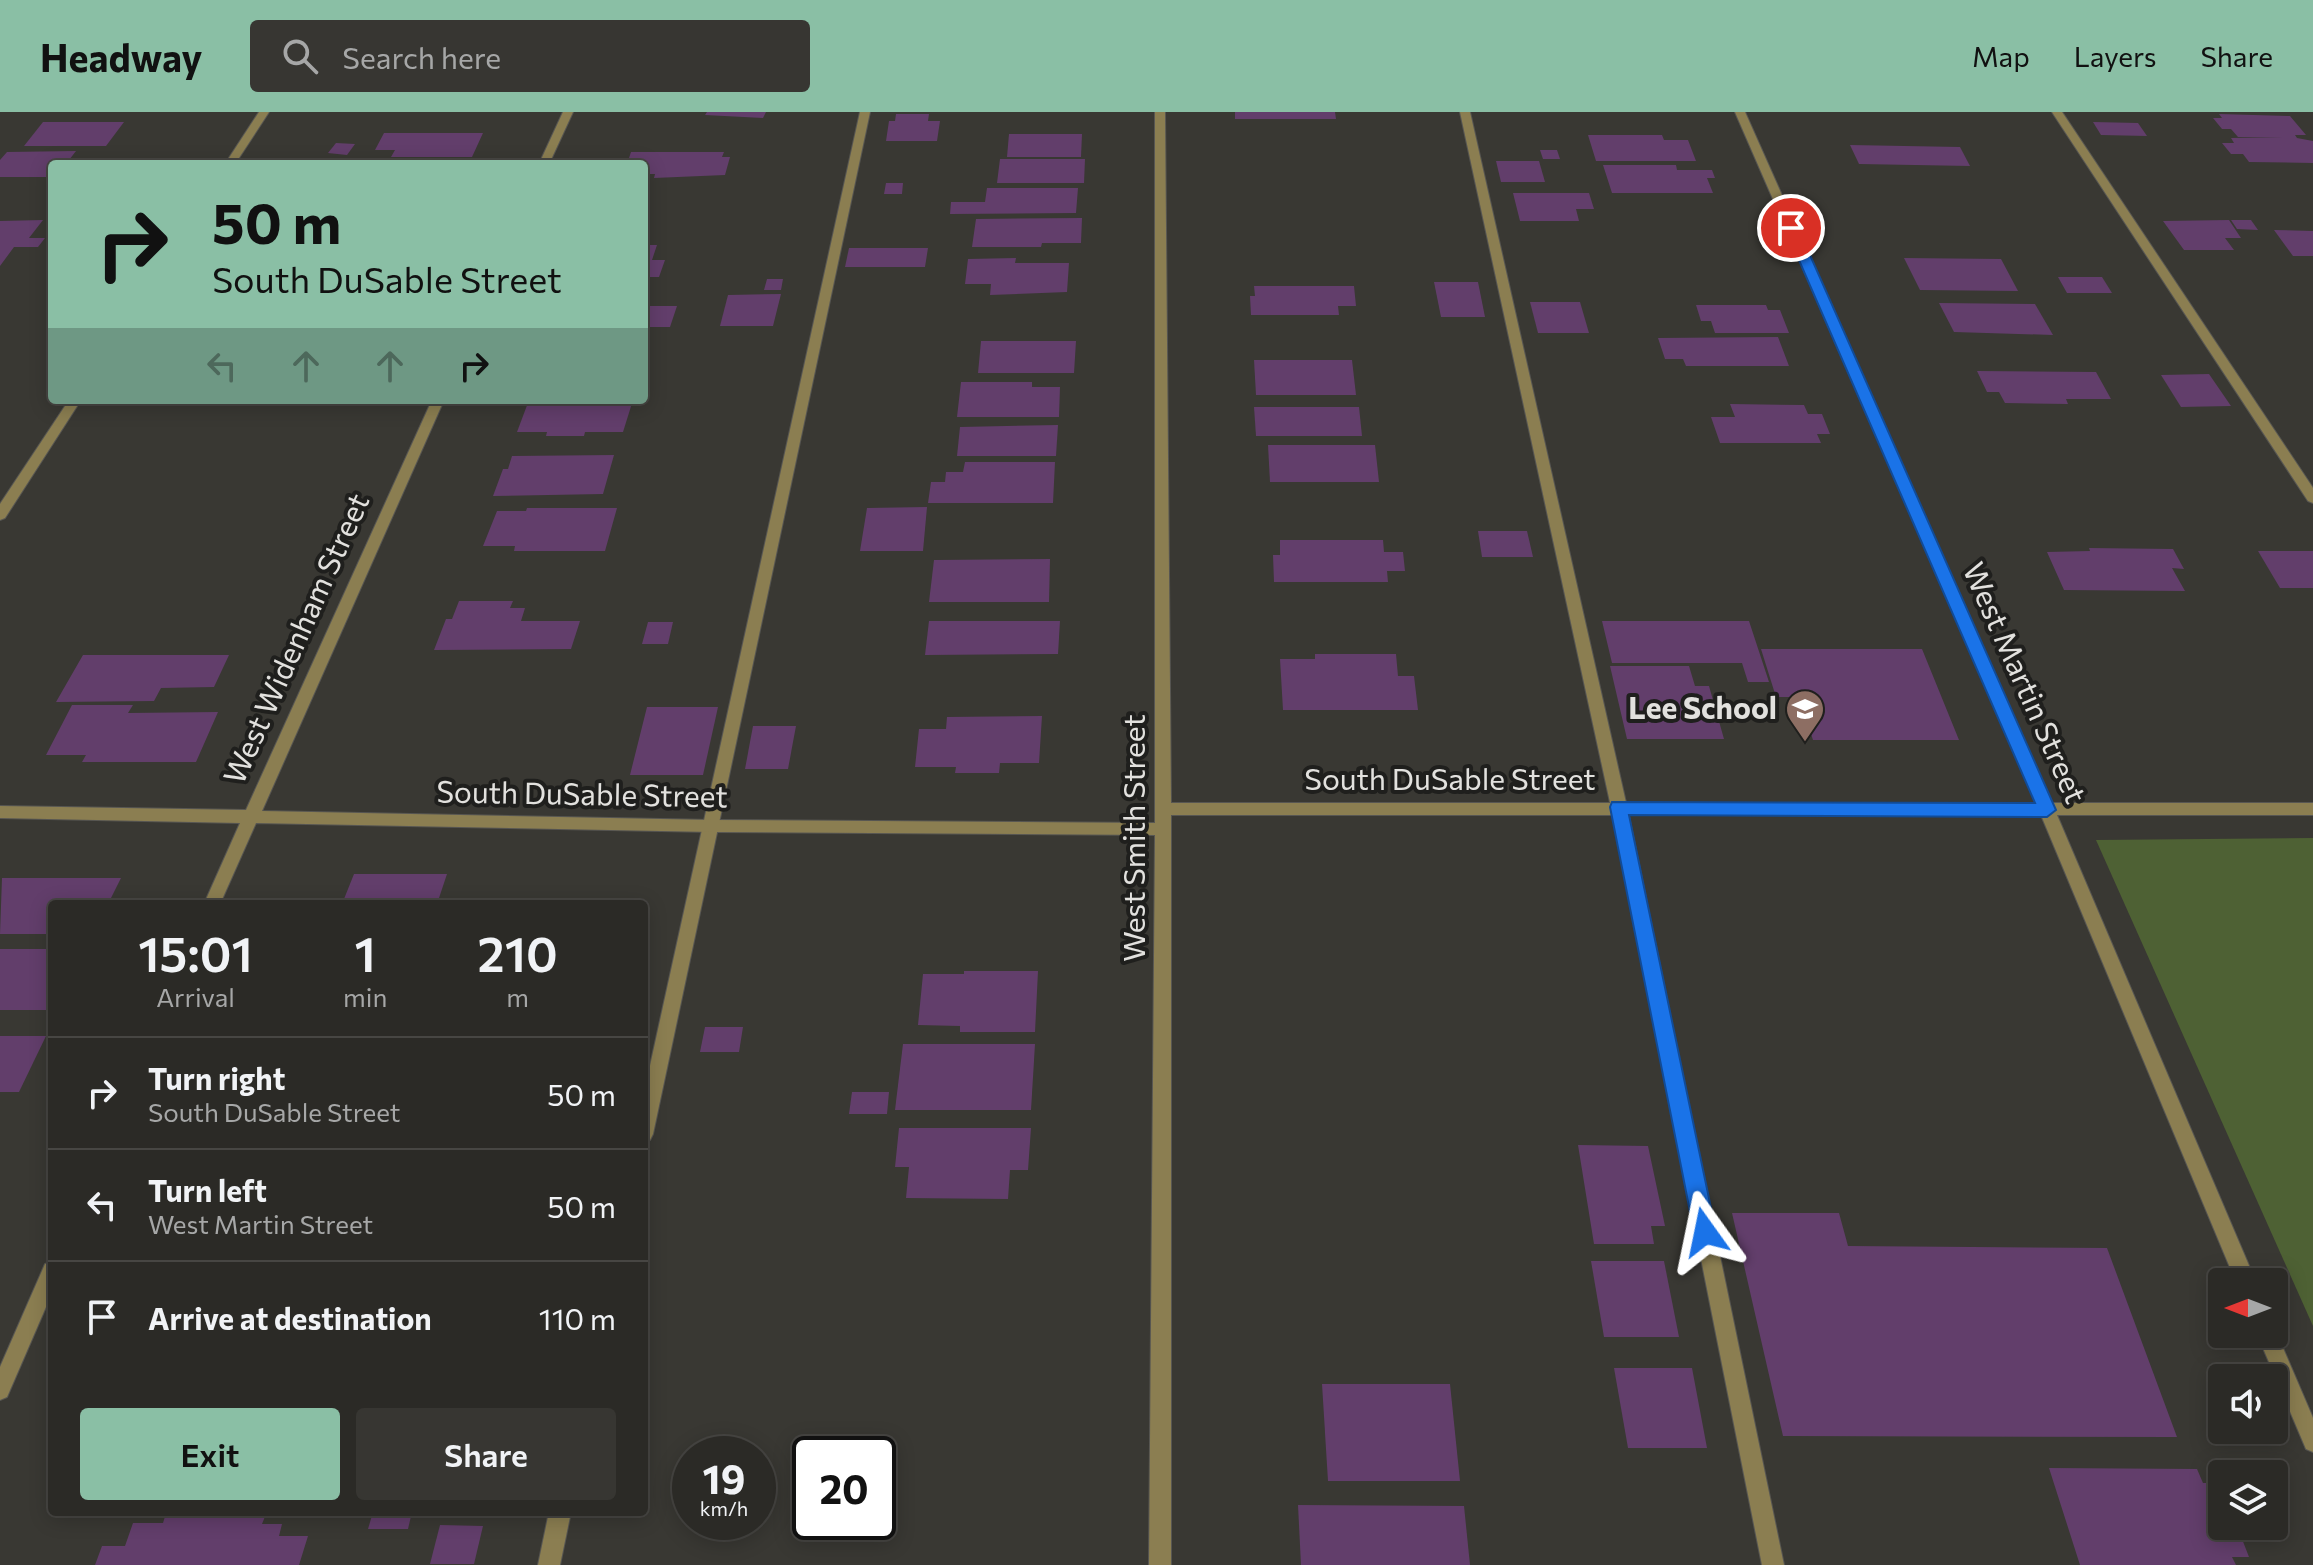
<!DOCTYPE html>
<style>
body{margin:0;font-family:Commissioner,sans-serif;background:#373632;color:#f1f3f6;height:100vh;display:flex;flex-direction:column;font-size:30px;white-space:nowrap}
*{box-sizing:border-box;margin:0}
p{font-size:26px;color:#a6a7a7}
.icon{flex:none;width:44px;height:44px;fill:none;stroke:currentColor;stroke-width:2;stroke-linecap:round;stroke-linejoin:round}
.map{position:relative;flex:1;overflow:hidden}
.sheet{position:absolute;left:48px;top:788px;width:600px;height:616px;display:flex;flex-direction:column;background:#2b2a26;border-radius:8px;box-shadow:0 4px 20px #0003,0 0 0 2px #474643}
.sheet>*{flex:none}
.hud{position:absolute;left:48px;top:48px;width:600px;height:244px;border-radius:8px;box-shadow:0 4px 20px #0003,0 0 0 2px #474643;background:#8abfa5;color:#111;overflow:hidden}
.needle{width:52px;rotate:270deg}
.tools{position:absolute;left:2208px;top:1156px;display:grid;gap:16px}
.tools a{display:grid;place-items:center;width:80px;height:80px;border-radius:8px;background:#2b2a26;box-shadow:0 4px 20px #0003,0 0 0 2px #474643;font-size:40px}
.speed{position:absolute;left:672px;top:1324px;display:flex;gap:16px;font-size:40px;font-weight:700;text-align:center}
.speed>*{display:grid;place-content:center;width:104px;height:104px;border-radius:50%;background:#2b2a26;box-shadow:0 4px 20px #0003,0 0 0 2px #474643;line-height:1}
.speed small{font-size:20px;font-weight:400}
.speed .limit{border:4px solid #111;border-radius:12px;background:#fff;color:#111}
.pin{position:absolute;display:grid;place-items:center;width:68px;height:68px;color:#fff;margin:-34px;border:4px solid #fff;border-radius:50%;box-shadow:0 2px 8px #0007}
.me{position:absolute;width:88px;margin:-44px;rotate:348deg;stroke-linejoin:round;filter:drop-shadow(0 0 6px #0008)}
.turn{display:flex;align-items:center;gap:28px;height:168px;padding:0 32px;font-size:36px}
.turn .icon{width:104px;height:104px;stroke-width:2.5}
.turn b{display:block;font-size:56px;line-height:68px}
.lanes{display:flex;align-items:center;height:76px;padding:0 32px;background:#0003;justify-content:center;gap:40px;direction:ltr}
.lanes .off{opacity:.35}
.eta{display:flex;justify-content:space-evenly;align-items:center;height:136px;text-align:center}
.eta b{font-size:48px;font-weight:600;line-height:56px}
.button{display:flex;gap:16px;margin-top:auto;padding:16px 32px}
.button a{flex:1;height:92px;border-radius:8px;background:#8abfa5;color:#111;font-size:32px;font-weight:600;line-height:92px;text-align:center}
.button a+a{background:#373632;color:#f1f3f6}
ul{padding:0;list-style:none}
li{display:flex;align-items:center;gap:24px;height:112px;padding:0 32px;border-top:2px solid #474643}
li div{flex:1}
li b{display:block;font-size:30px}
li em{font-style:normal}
header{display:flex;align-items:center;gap:48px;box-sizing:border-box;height:112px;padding:0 40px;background:#8abfa5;color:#111}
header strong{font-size:38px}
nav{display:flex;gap:44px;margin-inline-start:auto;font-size:28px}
.search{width:560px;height:72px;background:#373632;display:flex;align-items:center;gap:20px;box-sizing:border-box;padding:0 28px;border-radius:8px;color:#a6a7a7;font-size:30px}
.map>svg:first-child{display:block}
.green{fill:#4e6134}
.building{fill:#623e6b}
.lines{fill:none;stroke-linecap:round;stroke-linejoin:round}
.lane-casing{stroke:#575652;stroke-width:2}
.street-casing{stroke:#575652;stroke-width:2}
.lane{fill:#8b7e51;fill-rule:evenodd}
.street{fill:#8b7e51;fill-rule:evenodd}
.route{fill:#1a73e8;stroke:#114b97;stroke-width:2}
.labels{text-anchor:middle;stroke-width:8;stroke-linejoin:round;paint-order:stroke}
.street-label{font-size:30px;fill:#e2e1de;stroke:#1f1f1d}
.poi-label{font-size:30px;font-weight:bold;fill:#e2e1de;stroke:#1f1f1d;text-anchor:end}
</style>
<header>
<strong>Headway</strong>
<div class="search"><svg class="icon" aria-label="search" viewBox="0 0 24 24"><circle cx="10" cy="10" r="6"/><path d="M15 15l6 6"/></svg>Search here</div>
<nav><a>Map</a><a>Layers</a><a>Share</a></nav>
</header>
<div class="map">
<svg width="2313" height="1453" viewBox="0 0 2313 1453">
<rect width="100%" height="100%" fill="#393833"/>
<!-- green -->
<polygon class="green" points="2313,726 2313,1214 2096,728"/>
<!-- building -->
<g class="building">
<polygon points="707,0 766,0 763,6 705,3"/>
<polygon points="1235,0 1335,0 1336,7 1235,7"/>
<polygon points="896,2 929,2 928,9 940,9 937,29 886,29 889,9 895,9"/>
<polygon points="2219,2 2290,4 2306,23 2295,23 2297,26 2313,29 2313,51 2249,50 2243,42 2231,42 2222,31 2234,31 2231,26 2282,25 2238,25 2231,17 2222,17 2213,6 2222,6"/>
<polygon points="43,10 124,10 106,34 24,34"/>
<polygon points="2093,10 2138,11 2147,24 2101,23"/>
<polygon points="384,21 483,21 472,45 391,45 395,38 375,38"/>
<polygon points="1009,22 1082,22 1081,45 1007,45"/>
<polygon points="1588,23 1662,23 1664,28 1688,28 1696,49 1596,49"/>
<polygon points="336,31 355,32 347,43 328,41"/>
<polygon points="1850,33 1960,35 1970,54 1859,52"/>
<polygon points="1540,38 1557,38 1560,47 1543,47"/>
<polygon points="76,39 66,52 52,52 52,65 0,65 0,48 7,40"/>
<polygon points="631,40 724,40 722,45 730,45 725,63 654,66 655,62 644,62 644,52 627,52"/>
<polygon points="1000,47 1085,47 1084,71 997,71"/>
<polygon points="1496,49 1539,49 1545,70 1501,70"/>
<polygon points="1603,53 1676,53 1677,58 1712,58 1715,66 1707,66 1713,81 1612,81"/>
<polygon points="886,71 903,71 902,82 884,82"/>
<polygon points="987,76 1078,76 1076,101 950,102 951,90 985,90"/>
<polygon points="1513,81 1589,81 1594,97 1576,97 1579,109 1520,109"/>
<polygon points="1082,106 1081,131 1042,131 1041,135 972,135 976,107"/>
<polygon points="43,108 29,126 45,126 38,135 14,135 0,154 0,109"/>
<polygon points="2229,108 2241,126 2225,126 2234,138 2184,138 2163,109"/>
<polygon points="2231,108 2251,108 2258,118 2237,117"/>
<polygon points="2274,118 2313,119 2313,144 2293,144"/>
<polygon points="644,133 657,133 652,148 665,148 659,165 648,165 645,174"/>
<polygon points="849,136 928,136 925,155 845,155"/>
<polygon points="1016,146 1015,151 1069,151 1067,180 990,183 991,172 965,172 968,147"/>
<polygon points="1904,146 2001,147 2018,179 1920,178"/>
<polygon points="2058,165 2102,165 2112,181 2067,181"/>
<polygon points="767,167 783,167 781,178 764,178"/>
<polygon points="1434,170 1478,170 1485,205 1441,205"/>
<polygon points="1254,174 1354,174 1356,194 1338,194 1339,203 1251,203 1250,184 1255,184"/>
<polygon points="781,182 773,214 720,214 728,183"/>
<polygon points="1530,190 1580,190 1589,221 1538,221"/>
<polygon points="1939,191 2035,192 2053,223 1954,220"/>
<polygon points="1696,193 1766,193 1768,198 1780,198 1789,221 1715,221 1711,209 1701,209"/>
<polygon points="644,194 677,194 670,215 644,215"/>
<polygon points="1778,225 1789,254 1686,254 1683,247 1665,247 1658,226"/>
<polygon points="981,229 1076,229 1074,261 978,261"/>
<polygon points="1254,248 1352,248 1356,283 1256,283"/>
<polygon points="1977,259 2096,260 2111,287 2066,287 2068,292 2005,291 1999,280 1987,280"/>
<polygon points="2209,262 2231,294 2181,295 2161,263"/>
<polygon points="961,270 1032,270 1032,275 1060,275 1059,305 957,305"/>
<polygon points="529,288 633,288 623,320 585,320 584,324 546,324 547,320 517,320"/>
<polygon points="1730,292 1804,293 1808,302 1822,302 1830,322 1817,322 1821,331 1720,331 1711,305 1735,305"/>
<polygon points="1254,295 1359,295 1362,324 1256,324"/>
<polygon points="1058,313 1056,344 957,344 960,315"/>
<polygon points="1268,333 1375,333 1379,370 1270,370"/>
<polygon points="614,343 603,382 493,384 503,357 508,357 512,344"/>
<polygon points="965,350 1055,350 1053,391 928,391 931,370 945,370 946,360 963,360"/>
<polygon points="927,395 923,439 860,439 867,396"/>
<polygon points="527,396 617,396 605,439 514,439 515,434 483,434 497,399 526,399"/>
<polygon points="1478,419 1527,419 1533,445 1482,445"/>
<polygon points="1280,428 1383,428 1384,440 1403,440 1405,459 1387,459 1388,470 1274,470 1273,443 1280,443"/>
<polygon points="2089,436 2173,437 2184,457 2172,456 2185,479 2064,478 2047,440 2090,439"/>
<polygon points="2258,439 2313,439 2313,476 2280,476"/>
<polygon points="1050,447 1049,490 929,490 934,448"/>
<polygon points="459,489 513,489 510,496 525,496 521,509 580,509 571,537 434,538 446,507 452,507"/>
<polygon points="929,509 1060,509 1058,542 925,543"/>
<polygon points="1602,509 1749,509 1769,570 1748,570 1742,551 1612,551"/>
<polygon points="648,510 673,510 668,532 642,532"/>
<polygon points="1761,537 1922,537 1959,628 1813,628 1799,585 1776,585"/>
<polygon points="1315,542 1396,542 1398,564 1414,564 1418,598 1283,598 1280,547 1315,547"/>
<polygon points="83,543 229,543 214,575 161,576 154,589 56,590"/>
<polygon points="1610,554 1689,554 1695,574 1709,574 1724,627 1627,627"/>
<polygon points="72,593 133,593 128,601 218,600 196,650 82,650 86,643 46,643"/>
<polygon points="647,595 718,595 703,663 630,663"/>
<polygon points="1042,604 1039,651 1000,651 999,661 955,661 956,655 915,655 919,617 946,617 947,605"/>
<polygon points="753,614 796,614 788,657 745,657"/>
<polygon points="354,762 447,762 437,792 342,792"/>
<polygon points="2,766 121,766 108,792 52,792 52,822 0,822"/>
<rect x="0" y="837" width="52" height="61"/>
<polygon points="964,859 1038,859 1035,920 960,920 960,914 918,913 923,862 964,862"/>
<polygon points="705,915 743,915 739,940 700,940"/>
<polygon points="0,924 46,924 19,980 0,980"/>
<polygon points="903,932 1035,932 1031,998 895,998"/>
<polygon points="852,980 889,980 887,1002 849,1002"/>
<polygon points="899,1016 1031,1016 1028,1058 1010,1058 1008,1087 906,1086 909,1055 895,1055"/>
<polygon points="1578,1033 1648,1034 1665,1114 1651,1114 1654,1132 1594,1132"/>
<polygon points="1732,1101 1839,1101 1848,1134 2107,1136 2177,1325 1783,1324"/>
<polygon points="1591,1149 1664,1149 1679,1225 1604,1225"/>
<polygon points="1614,1256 1692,1256 1707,1336 1628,1336"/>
<polygon points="1322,1272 1450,1272 1460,1369 1328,1369"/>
<polygon points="2049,1356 2197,1357 2203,1371 2220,1371 2222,1414 2237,1414 2249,1445 2232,1445 2236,1453 2080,1453"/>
<polygon points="1298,1393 1464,1394 1470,1453 1301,1453"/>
<polygon points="373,1400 412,1400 408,1417 368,1417"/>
<polygon points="166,1401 266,1402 262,1412 282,1412 279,1424 308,1424 299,1453 95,1453 102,1434 125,1434 133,1411 163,1411"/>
<polygon points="440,1413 483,1414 474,1452 430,1452"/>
</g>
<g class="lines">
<defs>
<g id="lane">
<polygon points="259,0 269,0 235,52 225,52"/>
<polygon points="860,0 870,0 653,1022 650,1028 644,1030 644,981"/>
<polygon points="1460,0 1470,0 1627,695 1784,1453 1762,1453 1611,695"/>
<polygon points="2052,0 2062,0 2313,376 2313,391 2308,389"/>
<polygon points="69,288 81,288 5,406 0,408 0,392"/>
<polygon points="549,1400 571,1400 560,1453 538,1453"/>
</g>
<g id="street">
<polygon points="563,0 573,0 549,52 539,52"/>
<polygon points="1155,0 1165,0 1171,691 2036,691 1735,0 1745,0 2052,691 2313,691 2313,703 2057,703 2256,1170 2236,1170 2041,703 1171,703 1171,1453 1149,1453 1155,723 712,720 256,711 220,792 204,792 240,711 0,706 0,694 246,698 432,288 444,288 262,699 712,708 1155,711"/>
<polygon points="52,1150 52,1181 7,1285 0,1288 0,1255 45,1152"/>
<polygon points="2274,1215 2313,1306 2313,1340 2306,1337 2257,1222 2274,1222"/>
</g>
</defs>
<!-- lane casing -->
<use href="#lane" class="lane-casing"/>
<!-- street casing -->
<use href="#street" class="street-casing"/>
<!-- lane -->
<use href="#lane" class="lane"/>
<!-- street -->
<use href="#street" class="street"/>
</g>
<!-- route -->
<polygon class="route" points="1791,113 1798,116 2056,698 2047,705 1629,703 1716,1120 1713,1127 1705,1130 1698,1127 1694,1120 1610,695 1612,690 2035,691 1785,116"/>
<!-- icons -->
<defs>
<symbol id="school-pin" viewBox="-11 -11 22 30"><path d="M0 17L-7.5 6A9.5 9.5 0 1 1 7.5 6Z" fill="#8d6e63" stroke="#1f1f1d"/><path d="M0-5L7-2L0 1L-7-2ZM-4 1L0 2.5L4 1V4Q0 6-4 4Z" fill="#fff"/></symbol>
</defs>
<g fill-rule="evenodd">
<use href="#school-pin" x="1783" y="575" width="44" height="60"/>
</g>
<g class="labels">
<!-- street labels -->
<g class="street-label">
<text transform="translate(297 527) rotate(-66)" y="10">West Widenham Street</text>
<text transform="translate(2024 571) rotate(66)" y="10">West Martin Street</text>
<text x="1450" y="678">South DuSable Street</text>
<text transform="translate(582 683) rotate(1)" y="10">South DuSable Street</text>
<text transform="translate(1135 726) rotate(-90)" y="10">West Smith Street</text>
</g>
<!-- poi labels -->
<g class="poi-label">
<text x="1777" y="607">Lee School</text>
</g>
</g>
</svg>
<div class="tools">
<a><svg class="needle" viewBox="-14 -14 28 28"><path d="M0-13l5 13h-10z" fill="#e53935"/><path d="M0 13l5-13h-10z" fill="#a6a7a7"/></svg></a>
<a><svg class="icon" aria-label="sound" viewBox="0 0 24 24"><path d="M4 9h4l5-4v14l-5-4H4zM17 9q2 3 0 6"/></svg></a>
<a><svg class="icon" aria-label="layers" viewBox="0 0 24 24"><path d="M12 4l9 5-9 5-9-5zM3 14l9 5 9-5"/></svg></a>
</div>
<div class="speed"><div>19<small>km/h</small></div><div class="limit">20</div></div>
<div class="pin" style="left:1791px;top:116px;background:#d93025"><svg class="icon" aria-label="arrive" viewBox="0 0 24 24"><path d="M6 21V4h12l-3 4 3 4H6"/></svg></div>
<svg class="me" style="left:1705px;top:1120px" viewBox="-20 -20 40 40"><path d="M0-17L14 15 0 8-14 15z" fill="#1a73e8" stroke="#fff" stroke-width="4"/></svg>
<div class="hud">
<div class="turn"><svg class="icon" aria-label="right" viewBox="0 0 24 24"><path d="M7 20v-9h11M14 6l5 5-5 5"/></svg><div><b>50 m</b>South DuSable Street</div></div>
<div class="lanes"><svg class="icon off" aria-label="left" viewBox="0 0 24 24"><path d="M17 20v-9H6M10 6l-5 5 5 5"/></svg><svg class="icon off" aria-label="ahead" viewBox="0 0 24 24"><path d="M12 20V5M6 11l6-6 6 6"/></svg><svg class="icon off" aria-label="ahead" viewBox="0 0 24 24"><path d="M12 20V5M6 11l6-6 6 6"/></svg><svg class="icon" aria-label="right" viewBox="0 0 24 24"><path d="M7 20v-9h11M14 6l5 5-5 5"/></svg></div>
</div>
<section class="sheet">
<div class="eta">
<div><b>15:01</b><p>Arrival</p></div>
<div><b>1</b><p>min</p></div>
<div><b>210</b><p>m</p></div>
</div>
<ul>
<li><svg class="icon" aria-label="right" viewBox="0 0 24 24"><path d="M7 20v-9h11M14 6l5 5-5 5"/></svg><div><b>Turn right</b><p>South DuSable Street</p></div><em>50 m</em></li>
<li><svg class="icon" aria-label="left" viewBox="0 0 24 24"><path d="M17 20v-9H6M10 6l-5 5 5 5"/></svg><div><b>Turn left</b><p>West Martin Street</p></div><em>50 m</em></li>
<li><svg class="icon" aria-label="arrive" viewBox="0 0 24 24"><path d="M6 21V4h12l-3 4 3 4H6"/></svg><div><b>Arrive at destination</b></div><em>110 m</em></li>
</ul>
<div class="button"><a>Exit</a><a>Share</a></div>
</section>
</div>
